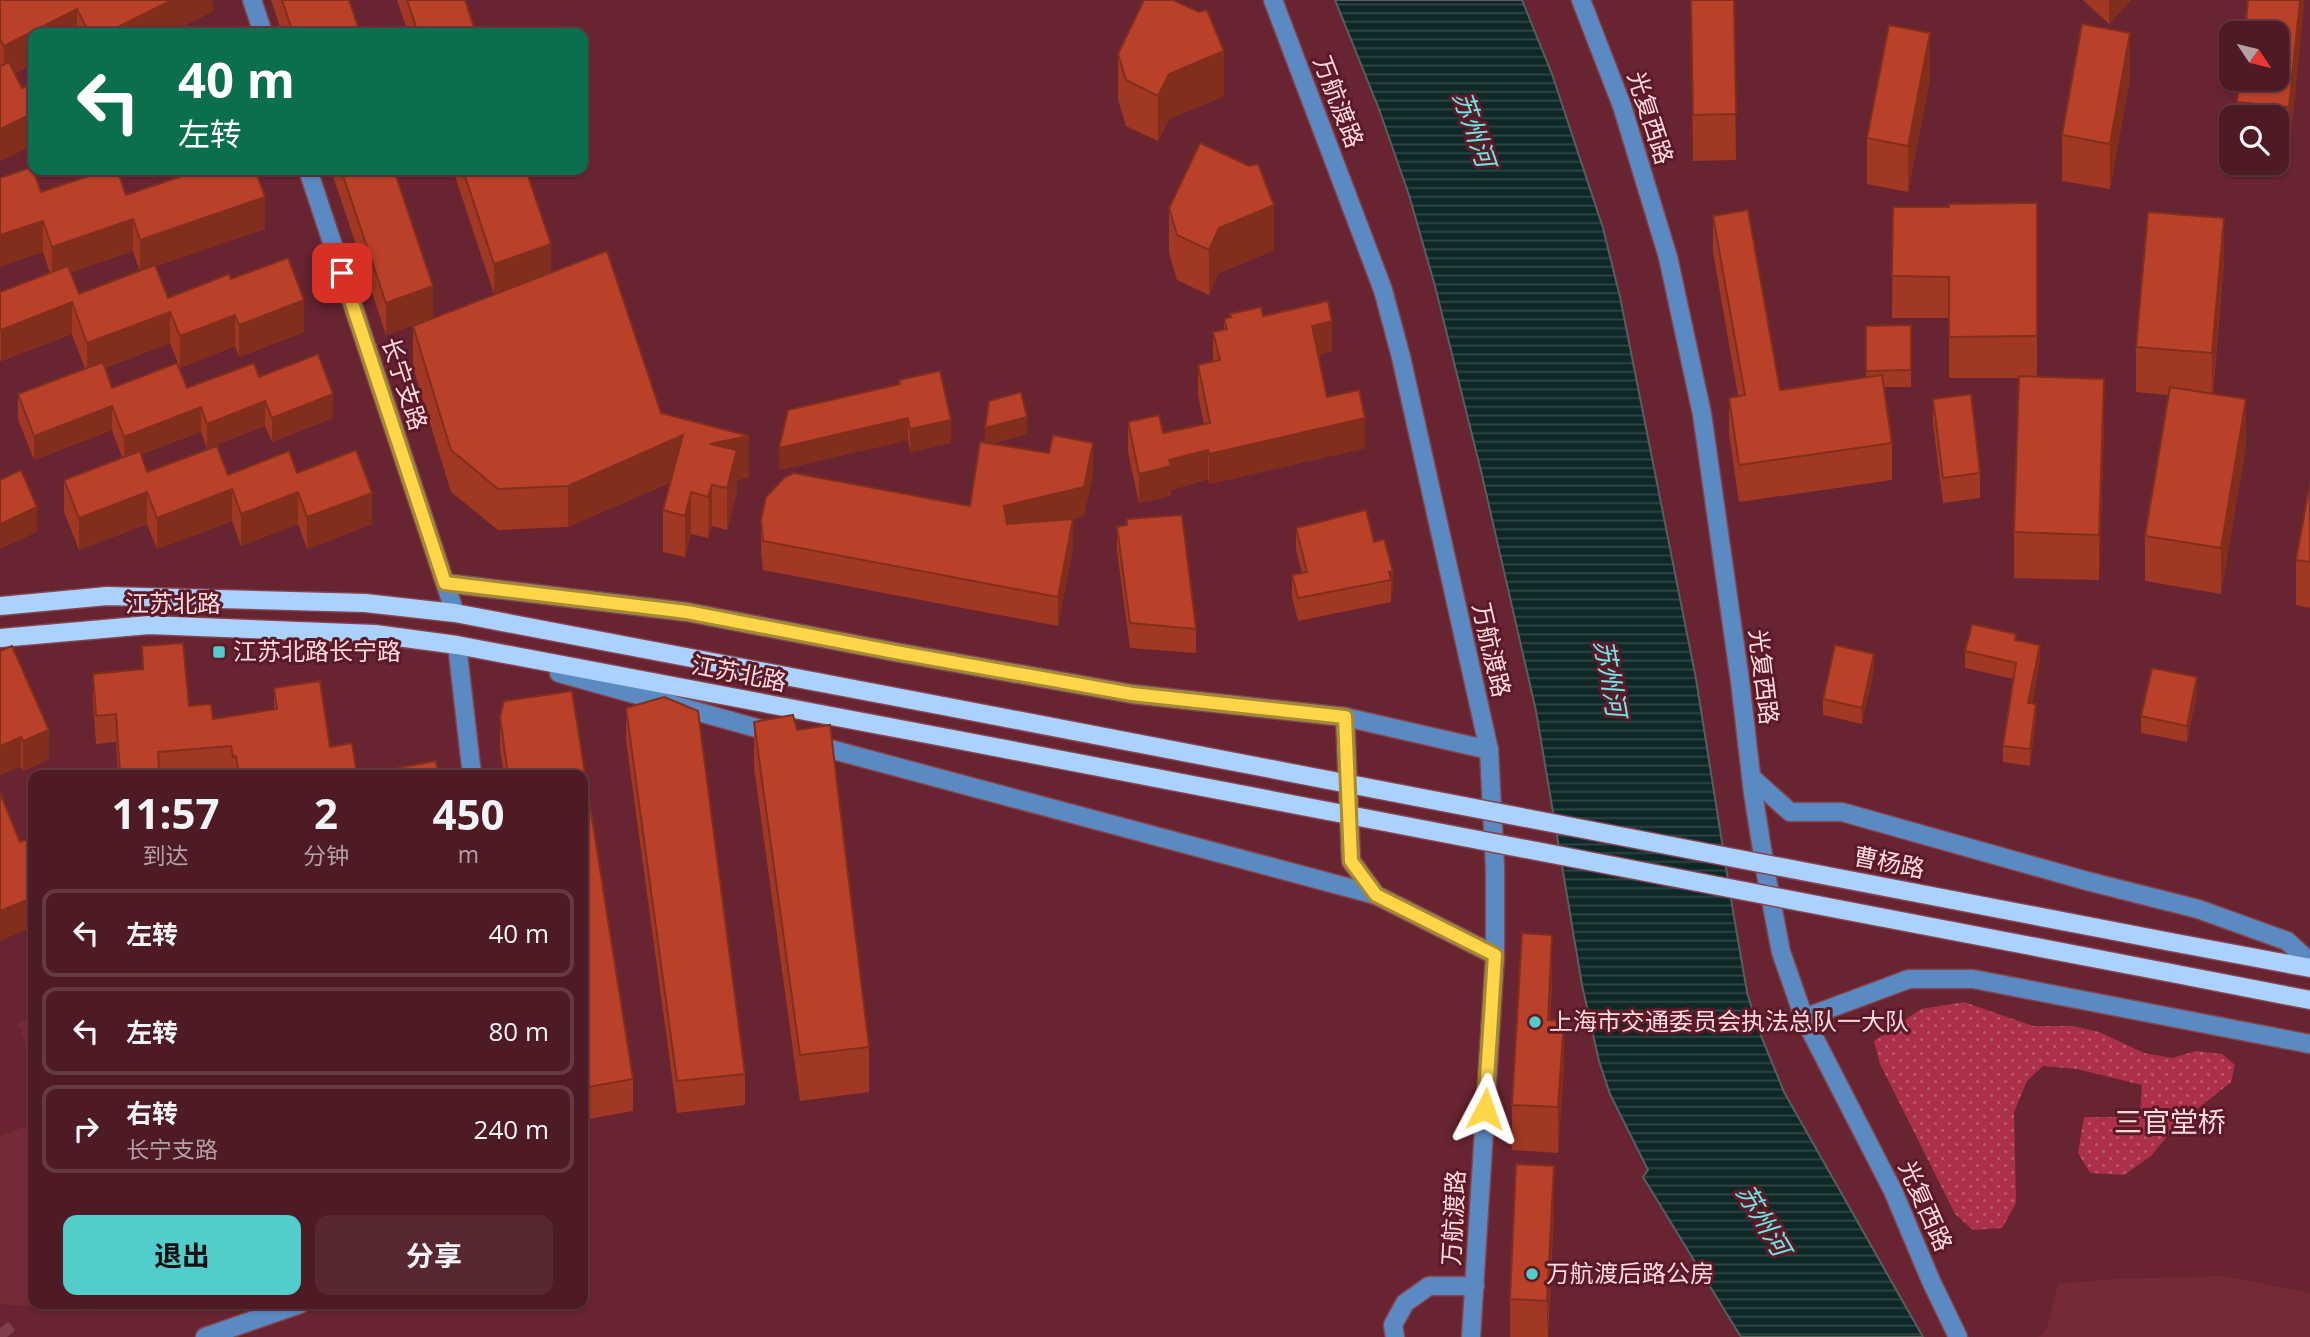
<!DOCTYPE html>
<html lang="zh">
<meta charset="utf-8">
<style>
body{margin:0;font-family:"Open Sans","Noto Sans SC",sans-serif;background:#582831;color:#f1f3f6;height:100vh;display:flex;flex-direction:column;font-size:26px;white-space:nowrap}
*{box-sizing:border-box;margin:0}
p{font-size:23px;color:#b3a1a6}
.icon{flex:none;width:38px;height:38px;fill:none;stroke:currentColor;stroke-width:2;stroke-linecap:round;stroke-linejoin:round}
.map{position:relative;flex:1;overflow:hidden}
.side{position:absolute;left:28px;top:770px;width:560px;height:539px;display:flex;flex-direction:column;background:#4e1b24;border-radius:14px;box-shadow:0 2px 5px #0004,0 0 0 2px #653941}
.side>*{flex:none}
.guide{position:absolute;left:28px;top:28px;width:560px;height:147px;border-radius:14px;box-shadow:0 2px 5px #0004,0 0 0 2px #653941;background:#0b6e4f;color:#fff;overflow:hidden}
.needle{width:46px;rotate:125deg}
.fabs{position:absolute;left:2219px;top:21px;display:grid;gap:14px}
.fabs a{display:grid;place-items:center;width:70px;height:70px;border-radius:14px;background:#4e1b24;box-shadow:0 2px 5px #0004,0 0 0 2px #653941;font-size:35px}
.pin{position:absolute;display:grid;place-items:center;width:60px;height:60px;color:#fff;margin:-30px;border-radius:14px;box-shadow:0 4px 10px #0006}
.me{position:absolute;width:77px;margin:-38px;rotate:4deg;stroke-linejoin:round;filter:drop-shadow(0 0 5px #0008)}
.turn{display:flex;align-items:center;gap:24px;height:147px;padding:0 35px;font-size:32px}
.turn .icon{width:91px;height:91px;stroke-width:2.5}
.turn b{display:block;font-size:49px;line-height:60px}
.eta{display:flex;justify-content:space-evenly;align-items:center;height:119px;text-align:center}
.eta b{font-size:42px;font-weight:700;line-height:49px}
.button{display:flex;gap:14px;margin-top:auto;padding:14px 35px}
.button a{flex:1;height:80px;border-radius:14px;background:#53cdcb;color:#111;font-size:28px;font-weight:700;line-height:80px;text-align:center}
.button a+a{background:#582831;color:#f1f3f6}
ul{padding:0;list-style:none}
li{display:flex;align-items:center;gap:21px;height:88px;margin:0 14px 10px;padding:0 21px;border:4px solid #653941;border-radius:14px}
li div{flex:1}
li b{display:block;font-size:26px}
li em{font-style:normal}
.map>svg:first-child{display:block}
.built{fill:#762936}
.green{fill:url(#green-dots)}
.water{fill:url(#water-rules);stroke:#565e5e;stroke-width:2}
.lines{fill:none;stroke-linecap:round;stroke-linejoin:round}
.highway-tunnel{stroke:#7e3f4a;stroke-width:21;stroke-dasharray:21 10;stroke-linecap:butt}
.minor-casing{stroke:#83454f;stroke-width:21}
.major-casing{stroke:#83454f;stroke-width:21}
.minor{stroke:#5a8ac1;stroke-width:18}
.major{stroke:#abd1fe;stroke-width:18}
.major-bridge-casing{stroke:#83454f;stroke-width:21;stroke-linecap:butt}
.major-bridge{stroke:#abd1fe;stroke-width:18}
.wall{fill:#a03823;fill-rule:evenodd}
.shaded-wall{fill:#822e1d}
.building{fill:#ba4129;stroke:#822e1d;stroke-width:2}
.route-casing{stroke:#a68a30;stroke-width:18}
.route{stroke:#ffd54a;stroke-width:12}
.poi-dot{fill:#53cdcb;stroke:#5c1926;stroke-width:2.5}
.labels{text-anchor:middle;stroke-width:6;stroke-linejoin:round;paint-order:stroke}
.street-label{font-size:24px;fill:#fedbde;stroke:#5c1926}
.poi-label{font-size:24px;fill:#fedbde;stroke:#5c1926;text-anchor:start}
.water-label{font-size:26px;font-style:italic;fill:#68e9e6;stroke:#5c1926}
.quarter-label{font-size:28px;fill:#fedbde;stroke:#5c1926}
</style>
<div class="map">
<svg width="2310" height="1337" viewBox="0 0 2310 1337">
<defs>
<pattern id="green-dots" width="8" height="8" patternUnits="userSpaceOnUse" patternTransform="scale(1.75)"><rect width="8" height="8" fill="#ac3049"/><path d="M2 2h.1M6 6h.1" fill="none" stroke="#bd576b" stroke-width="1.8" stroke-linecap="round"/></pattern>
<pattern id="water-rules" width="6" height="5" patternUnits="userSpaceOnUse" patternTransform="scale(1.75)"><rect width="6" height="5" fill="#0e2827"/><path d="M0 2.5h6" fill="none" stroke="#324746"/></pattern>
</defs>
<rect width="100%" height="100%" fill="#682430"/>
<!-- built -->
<g class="built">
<polygon points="33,1016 33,1066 18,1023"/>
<polygon points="33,1123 33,1304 125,1304 89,1312 0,1304 0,1136"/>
<polygon points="2225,1276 2310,1293 2310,1337 2038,1337 2046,1331 2058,1284 2114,1279"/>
</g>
<!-- green -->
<polygon class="green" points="1964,1002 2033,1026 2073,1026 2099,1032 2144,1053 2172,1058 2196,1051 2222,1054 2235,1065 2231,1082 2175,1127 2151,1156 2124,1175 2090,1173 2078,1153 2084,1117 2140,1117 2142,1085 2077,1069 2043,1066 2027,1081 2014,1112 2016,1203 2002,1228 1973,1230 1955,1214 1880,1064 1874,1041 1921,1009"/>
<!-- water -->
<polygon class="water" points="1335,0 1522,0 1552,74 1603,228 1620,297 1696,679 1733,911 1747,992 1757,1026 1784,1092 1923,1337 1741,1337 1643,1177 1648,1170 1610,1094 1599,1061 1582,985 1536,711 1481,471 1435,286 1409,195 1379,109"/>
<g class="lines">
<!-- highway-tunnel -->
<polyline class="highway-tunnel" points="0,1328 7,1337"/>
<defs>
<g id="minor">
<polyline points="252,0 263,33"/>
<polyline points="1273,0 1383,290 1401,357 1489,750 1495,867 1495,955 1471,1337"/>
<polyline points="1581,0 1622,106 1668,257 1702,414 1740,681 1753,793 1766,874 1781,952 1804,1018 1893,1191 1931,1281 1958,1337"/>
<polyline points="308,170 455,613"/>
<polyline points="445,583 687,612 895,652 1132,694 1345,717 1489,750"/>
<polyline points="457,645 472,775"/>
<polyline points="559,673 778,734"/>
<polyline points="1345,717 1351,861 1376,895 1495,955"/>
<polyline points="811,744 1376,895"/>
<polyline points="1751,777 1790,812 1842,812 2087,881 2198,909 2287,941 2310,962"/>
<polyline points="1804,1018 1909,979 1973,979 2310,1044"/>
<polyline points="205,1337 300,1304"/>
<polyline points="1395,1337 1393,1325 1405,1303 1429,1286 1475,1286"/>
</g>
<g id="major">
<polyline points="0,606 107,596 365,603 455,613 959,709"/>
<polyline points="0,638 149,625 375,634 457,645 953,739"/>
<polyline points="2171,942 2310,968"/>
<polyline points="2166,972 2310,1000"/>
</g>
</defs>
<!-- minor casing -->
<use href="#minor" class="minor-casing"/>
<!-- major casing -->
<use href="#major" class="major-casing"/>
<!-- minor -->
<use href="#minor" class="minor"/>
<!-- major -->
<use href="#major" class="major"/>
<defs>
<g id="major-bridge">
<polyline points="959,709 2171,942"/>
<polyline points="953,739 2166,972"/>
</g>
</defs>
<!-- major-bridge casing -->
<use href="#major-bridge" class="major-bridge-casing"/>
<!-- major-bridge -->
<use href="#major-bridge" class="major-bridge"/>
</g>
<!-- wall -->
<g class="wall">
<polygon points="0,0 213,0 213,11 169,33 33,33 33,63 15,73 22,88 33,83 33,162 27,148 0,161"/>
<polygon points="271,0 349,0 360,33 282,33"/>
<polygon points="397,0 465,0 476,33 408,33"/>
<polygon points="1691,0 1734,0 1736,160 1693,161"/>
<polygon points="2083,0 2131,0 2109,24"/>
<polygon points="2304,0 2289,153 2277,152 2277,117 2237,117 2237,102"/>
<polygon points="1118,54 1224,96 1169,119 1158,141 1126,126 1118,99"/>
<polygon points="2130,78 2110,189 2062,181 2062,135"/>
<polygon points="1930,79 1908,192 1867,184 1867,138"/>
<polygon points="331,170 394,170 433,318 510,288 494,294 453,170 526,170 551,273 661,413 749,477 737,480 737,491 727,530 712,526 708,538 691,534 685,557 663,552 663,510 671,482 568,527 498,530 451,492 413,367 413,326 427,320 386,335"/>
<path d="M41 192 126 195 265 229 156 266 168 298 231 279 304 332 239 357 235 346 180 368 170 343 105 368 112 388H187L259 377 333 418 272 442 265 426 207 448 201 432 141 454 147 472 228 475 297 473 372 524 307 549 298 524 241 546 232 521 157 549 147 524 79 550 64 512V480L122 457 112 430 34 460 18 419V394L85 369 72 334 1 361 0 360V292L50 273 43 252ZM133 251 140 271 79 294 71 272Z"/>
<polygon points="2037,203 2037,377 2104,424 2099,580 2014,578 2014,532 2019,378 1949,378 1949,318 1892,318 1893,207 1949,207"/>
<polygon points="1169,208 1274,250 1219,273 1209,295 1177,280 1169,253"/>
<polygon points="1713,216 1780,390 1866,378 1866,326 1911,325 1911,387 1884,387 1892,443 1892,480 1739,502 1729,434 1729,398 1738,396 1713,252"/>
<polygon points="2224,263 2213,394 2246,445 2221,594 2145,581 2145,536 2168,395 2136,392 2136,347"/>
<polygon points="1230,314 1263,316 1332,351 1318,355 1327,397 1365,448 1209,484 1208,479 1171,490 1171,496 1139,503 1128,452 1128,422 1163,433 1204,424 1198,395 1198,365 1213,362 1213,332 1224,330 1224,319 1230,317"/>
<polygon points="899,380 951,443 910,452 908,440 779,470 899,384"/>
<polygon points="1933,399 1980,473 1980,498 1943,503 1933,424"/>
<polygon points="1027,434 990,444 1093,473 1084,516 1073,519 1073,548 1058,626 763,570 761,550 761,520 970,506 985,443"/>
<polygon points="2310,483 2310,608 2296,605 2296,560"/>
<polygon points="1117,527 1196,629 1196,653 1130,648 1117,551"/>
<polygon points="1296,528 1374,542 1384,539 1393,594 1391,594 1391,602 1298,621 1292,597 1292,575 1302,573 1296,550"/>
<polygon points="2016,640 2040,661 2032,703 2036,720 2030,766 2003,762 2003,746 2014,679 1965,668 1965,651"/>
<polygon points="142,646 189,706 213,719 274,709 274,688 357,775 231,775 231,773 209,775 118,775 116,742 96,744 93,701 93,674 142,669"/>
<polygon points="0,651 49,759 23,771 21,767"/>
<polygon points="1874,670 1862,724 1823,715 1823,699"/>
<polygon points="572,691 633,1079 633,1111 583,1120 583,775 504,775 500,749 500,717 504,701"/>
<polygon points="2197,693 2187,742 2141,733 2141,716"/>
<polygon points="626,708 745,1074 745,1105 677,1113 626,740"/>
<polygon points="754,722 869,1047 869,1092 800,1101 754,768"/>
<polygon points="0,793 20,842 33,837 33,940 29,928 0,941"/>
<polygon points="1552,980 1550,1020 1564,1066 1558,1153 1512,1150 1512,1105"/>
<polygon points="1554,1212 1548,1337 1510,1337 1510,1299"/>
</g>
<!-- shaded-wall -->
<g class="shaded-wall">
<polygon points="172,0 213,0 213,11 169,33 106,33"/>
<polygon points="2109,0 2131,0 2109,24"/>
<polygon points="2300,0 2304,0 2304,8 2289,153 2289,107"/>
<polygon points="77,9 77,33 33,33 33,63 4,78 4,46"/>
<polygon points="1930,33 1930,79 1908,192 1908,146"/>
<polygon points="2130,33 2130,78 2110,189 2110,144"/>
<polygon points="1224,51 1224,96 1169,119 1158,141 1158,96 1169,74"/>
<polygon points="27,116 27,148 0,161 0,129"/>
<polygon points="265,197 265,229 140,272 140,240"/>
<polygon points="1274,205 1274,250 1219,273 1209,295 1209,250 1219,228"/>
<polygon points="2224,218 2224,263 2212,398 2212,353"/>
<polygon points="133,219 133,251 52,279 52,247"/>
<polygon points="43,221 43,252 0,267 0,235"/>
<polygon points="551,244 551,275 494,294 494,264"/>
<polygon points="433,286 433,318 386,335 386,303"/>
<polygon points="304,300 304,332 239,357 239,325"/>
<polygon points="72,302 72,334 1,361 1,330"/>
<polygon points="170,312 170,343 87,375 87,343"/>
<polygon points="235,315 235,346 180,368 180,336"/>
<polygon points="1332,321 1332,351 1312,356 1312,326"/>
<polygon points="2104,379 2104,424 2099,580 2099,535"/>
<polygon points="333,394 333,418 272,442 272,418"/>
<polygon points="2246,399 2246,445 2221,594 2221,548"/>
<polygon points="265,401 265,426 207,448 207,424"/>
<polygon points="112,406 112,430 34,460 34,436"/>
<polygon points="201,407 201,432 124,461 124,437"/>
<polygon points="1027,417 1027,434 985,445 985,428"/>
<polygon points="908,418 908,440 779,470 779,448"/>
<polygon points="1365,418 1365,448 1209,484 1209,454"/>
<polygon points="951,420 951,443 910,452 910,429"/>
<polygon points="683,435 683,476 568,527 568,486"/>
<polygon points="749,436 749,477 737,480 737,491 727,530 727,488 729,482 712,486 712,526 708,538 710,444"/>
<polygon points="1093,443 1093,473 1084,516 1073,519 1073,548 1058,626 1058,597 1004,535 1004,506"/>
<polygon points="1208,450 1208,479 1171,490 1171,496 1139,503 1139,474 1169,460"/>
<polygon points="232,489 232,521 157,549 157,518"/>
<polygon points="147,492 147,524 79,550 79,518"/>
<polygon points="298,492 298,524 241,546 241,514"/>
<polygon points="691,492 691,534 685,557 685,516"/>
<polygon points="372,493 372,524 307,549 307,517"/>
<polygon points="37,507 37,532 0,549 0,524"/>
<polygon points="1393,571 1393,594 1391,594 1391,580 1389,572"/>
<polygon points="2040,645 2040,661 2028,719 2028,703"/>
<polygon points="1874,654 1874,670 1862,724 1862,708"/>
<polygon points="2197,677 2197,693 2187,742 2187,726"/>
<polygon points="2036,704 2036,720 2030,766 2030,749"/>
<polygon points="49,730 49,759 23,771 23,741"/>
<polygon points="21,737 21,767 0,775 0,746"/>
<polygon points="29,899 29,928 0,941 0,911"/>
<polygon points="1552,935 1552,980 1548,1065 1548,1020"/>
<polygon points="1564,1021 1564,1066 1558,1153 1558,1107"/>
<polygon points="1554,1166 1554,1212 1547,1337 1547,1301"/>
</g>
<!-- building -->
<g class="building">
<polygon points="0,0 172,0 106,33 89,33 77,9 4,46 0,39"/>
<polygon points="282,0 349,0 360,33 293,33"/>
<polygon points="407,0 465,0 476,33 418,33"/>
<polygon points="1144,0 1173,0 1199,12 1207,10 1224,51 1169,74 1158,96 1126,80 1118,54"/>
<polygon points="1691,0 1734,0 1736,114 1693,115"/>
<polygon points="2248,0 2300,0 2289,107 2237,102 2240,79 2277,79 2277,33 2245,33"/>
<polygon points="2082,24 2130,33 2110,144 2062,135"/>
<polygon points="1889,25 1930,33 1908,146 1867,138"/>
<polygon points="9,62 22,88 33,83 33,130 27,116 0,129 0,66"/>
<polygon points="1200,143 1249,166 1258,164 1274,205 1219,228 1209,250 1177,235 1169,208"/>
<polygon points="32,167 41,192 107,170 117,170 126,195 200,170 255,170 265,197 140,240 133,219 52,247 43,221 0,235 0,178"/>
<polygon points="341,170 394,170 433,286 386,303"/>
<polygon points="463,170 526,170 551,244 494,264"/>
<polygon points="2037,203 2037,336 1949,337 1949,277 1892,276 1893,207 1949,207 1949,204"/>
<polygon points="1748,210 1780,390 1882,375 1892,443 1739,465 1729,398 1745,395 1713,216"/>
<polygon points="2148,212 2224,218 2212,353 2136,347"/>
<polygon points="607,251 661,413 749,436 710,444 737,450 727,488 712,485 708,497 691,492 685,516 663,510 683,435 568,486 498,489 451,450 413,326"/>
<polygon points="288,258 304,300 239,325 235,315 180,336 170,312 87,343 72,302 1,330 0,328 0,292 68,266 79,294 155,265 168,298 229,274 231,279"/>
<polygon points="1328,301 1332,321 1312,326 1327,397 1359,390 1365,418 1209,454 1208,450 1169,460 1171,466 1139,474 1128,422 1159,415 1163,433 1210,423 1198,365 1220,360 1213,332 1227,329 1224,319 1231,317 1230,314 1261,307 1263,316"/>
<polygon points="1911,325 1911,370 1866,371 1866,326"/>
<polygon points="318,354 333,394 272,418 265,401 207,424 201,407 124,437 112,406 34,436 18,394 103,362 112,388 177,363 187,388 254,363 259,377"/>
<polygon points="940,371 951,420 910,429 908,418 779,448 788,410 900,384 899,380"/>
<polygon points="2019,376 2104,379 2099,535 2014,532"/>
<polygon points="2170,387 2246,399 2221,548 2145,536"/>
<polygon points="1021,392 1027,417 985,428 989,401"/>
<polygon points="1971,394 1980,473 1943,478 1933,399"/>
<polygon points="1053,435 1093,443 1084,487 1004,506 1007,524 1073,519 1058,597 763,541 761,520 766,497 785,477 794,473 970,506 980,442 1049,453"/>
<polygon points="217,446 228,475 289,451 297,473 356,450 372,493 307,517 298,492 241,514 232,489 157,518 147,492 79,518 64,480 140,451 147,472"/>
<polygon points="21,470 37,507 0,524 0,480"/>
<polygon points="2310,483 2310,562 2296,560"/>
<polygon points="1366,510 1374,542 1384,539 1393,571 1389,572 1391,580 1298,598 1292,575 1307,572 1296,528"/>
<polygon points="1182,515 1196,629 1130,623 1117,527 1127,525 1127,519"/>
<polygon points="1972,624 2016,634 2015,640 2040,645 2028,703 2036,704 2030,749 2003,746 2016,663 1965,651"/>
<polygon points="183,643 189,706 211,704 213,719 277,709 274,688 320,681 330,747 352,743 357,775 239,775 236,756 233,757 231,746 158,752 159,769 120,772 116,714 96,716 93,674 143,669 142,646"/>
<polygon points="1835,645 1874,654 1862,708 1823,699"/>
<polygon points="12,646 49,730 23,741 21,737 0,746 0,651"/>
<polygon points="2152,668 2197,677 2187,726 2141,716"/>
<polygon points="572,691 633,1079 583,1088 583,775 508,775 500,717 504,701"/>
<polygon points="664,697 698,711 745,1074 677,1081 626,708"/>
<polygon points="793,715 797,730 830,725 869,1047 800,1055 754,722"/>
<polygon points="436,761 438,775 360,775"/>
<polygon points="0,793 20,842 33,837 33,910 29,899 0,911"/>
<polygon points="1522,933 1552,935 1548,1020 1564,1021 1558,1107 1512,1105"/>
<polygon points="1516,1164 1554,1166 1547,1301 1510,1299"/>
</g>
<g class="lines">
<defs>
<polyline id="route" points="342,273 445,583 687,612 895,652 1132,694 1345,717 1351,861 1376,895 1495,955 1485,1109"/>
</defs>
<!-- route casing -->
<use href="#route" class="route-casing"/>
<!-- route -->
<use href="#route" class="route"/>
</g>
<!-- markers -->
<g class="poi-dot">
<rect x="212" y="645" width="14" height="14" rx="3.5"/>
<circle cx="1535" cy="1022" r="7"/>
<circle cx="1532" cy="1274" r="7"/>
</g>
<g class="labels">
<!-- street labels -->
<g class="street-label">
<text transform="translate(1338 102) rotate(69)" y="8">万航渡路</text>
<text transform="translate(1650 118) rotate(72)" y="8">光复西路</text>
<text transform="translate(404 384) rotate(72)" y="8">长宁支路</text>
<text x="173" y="612">江苏北路</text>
<text transform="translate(1491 650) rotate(77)" y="8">万航渡路</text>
<text transform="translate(739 674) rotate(11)" y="8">江苏北路</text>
<text transform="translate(1763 677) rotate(83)" y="8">光复西路</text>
<text transform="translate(1889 863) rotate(11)" y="8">曹杨路</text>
<text transform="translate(1925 1206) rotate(66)" y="8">光复西路</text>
<text transform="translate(1454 1218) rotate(-87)" y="8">万航渡路</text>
</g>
<!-- poi labels -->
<g class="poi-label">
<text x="233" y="660">江苏北路长宁路</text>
<text x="1549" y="1030">上海市交通委员会执法总队一大队</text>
<text x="1546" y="1282">万航渡后路公房</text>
</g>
<!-- water labels -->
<g class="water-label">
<text transform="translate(1474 129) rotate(71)" y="9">苏州河</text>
<text transform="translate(1610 678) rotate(80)" y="9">苏州河</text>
<text transform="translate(1763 1220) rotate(59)" y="9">苏州河</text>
</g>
<!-- quarter labels -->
<g class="quarter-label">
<text x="2170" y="1132">三官堂桥</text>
</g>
</g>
</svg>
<div class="fabs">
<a><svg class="needle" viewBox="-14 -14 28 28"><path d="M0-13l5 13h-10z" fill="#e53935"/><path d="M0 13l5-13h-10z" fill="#b3a1a6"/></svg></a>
<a><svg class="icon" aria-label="search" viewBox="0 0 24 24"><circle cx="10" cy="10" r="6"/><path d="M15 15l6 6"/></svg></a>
</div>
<div class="pin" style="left:342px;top:273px;background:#d93025"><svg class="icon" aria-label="arrive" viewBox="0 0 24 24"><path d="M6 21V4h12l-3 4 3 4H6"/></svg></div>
<svg class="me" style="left:1485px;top:1109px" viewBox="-20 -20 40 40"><path d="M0-17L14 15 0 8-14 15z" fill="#ffd54a" stroke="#fff" stroke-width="4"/></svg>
<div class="guide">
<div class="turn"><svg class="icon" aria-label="left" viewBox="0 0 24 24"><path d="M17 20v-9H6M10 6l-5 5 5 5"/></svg><div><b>40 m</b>左转</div></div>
</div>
<section class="side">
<div class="eta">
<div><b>11:57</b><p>到达</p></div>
<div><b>2</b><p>分钟</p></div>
<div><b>450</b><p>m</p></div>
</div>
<ul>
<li><svg class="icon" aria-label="left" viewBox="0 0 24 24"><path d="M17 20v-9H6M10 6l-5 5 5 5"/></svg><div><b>左转</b></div><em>40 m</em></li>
<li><svg class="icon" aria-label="left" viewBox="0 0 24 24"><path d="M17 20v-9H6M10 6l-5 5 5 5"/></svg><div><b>左转</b></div><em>80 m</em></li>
<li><svg class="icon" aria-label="right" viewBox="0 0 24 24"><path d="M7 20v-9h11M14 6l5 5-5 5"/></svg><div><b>右转</b><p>长宁支路</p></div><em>240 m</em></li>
</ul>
<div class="button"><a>退出</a><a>分享</a></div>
</section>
</div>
